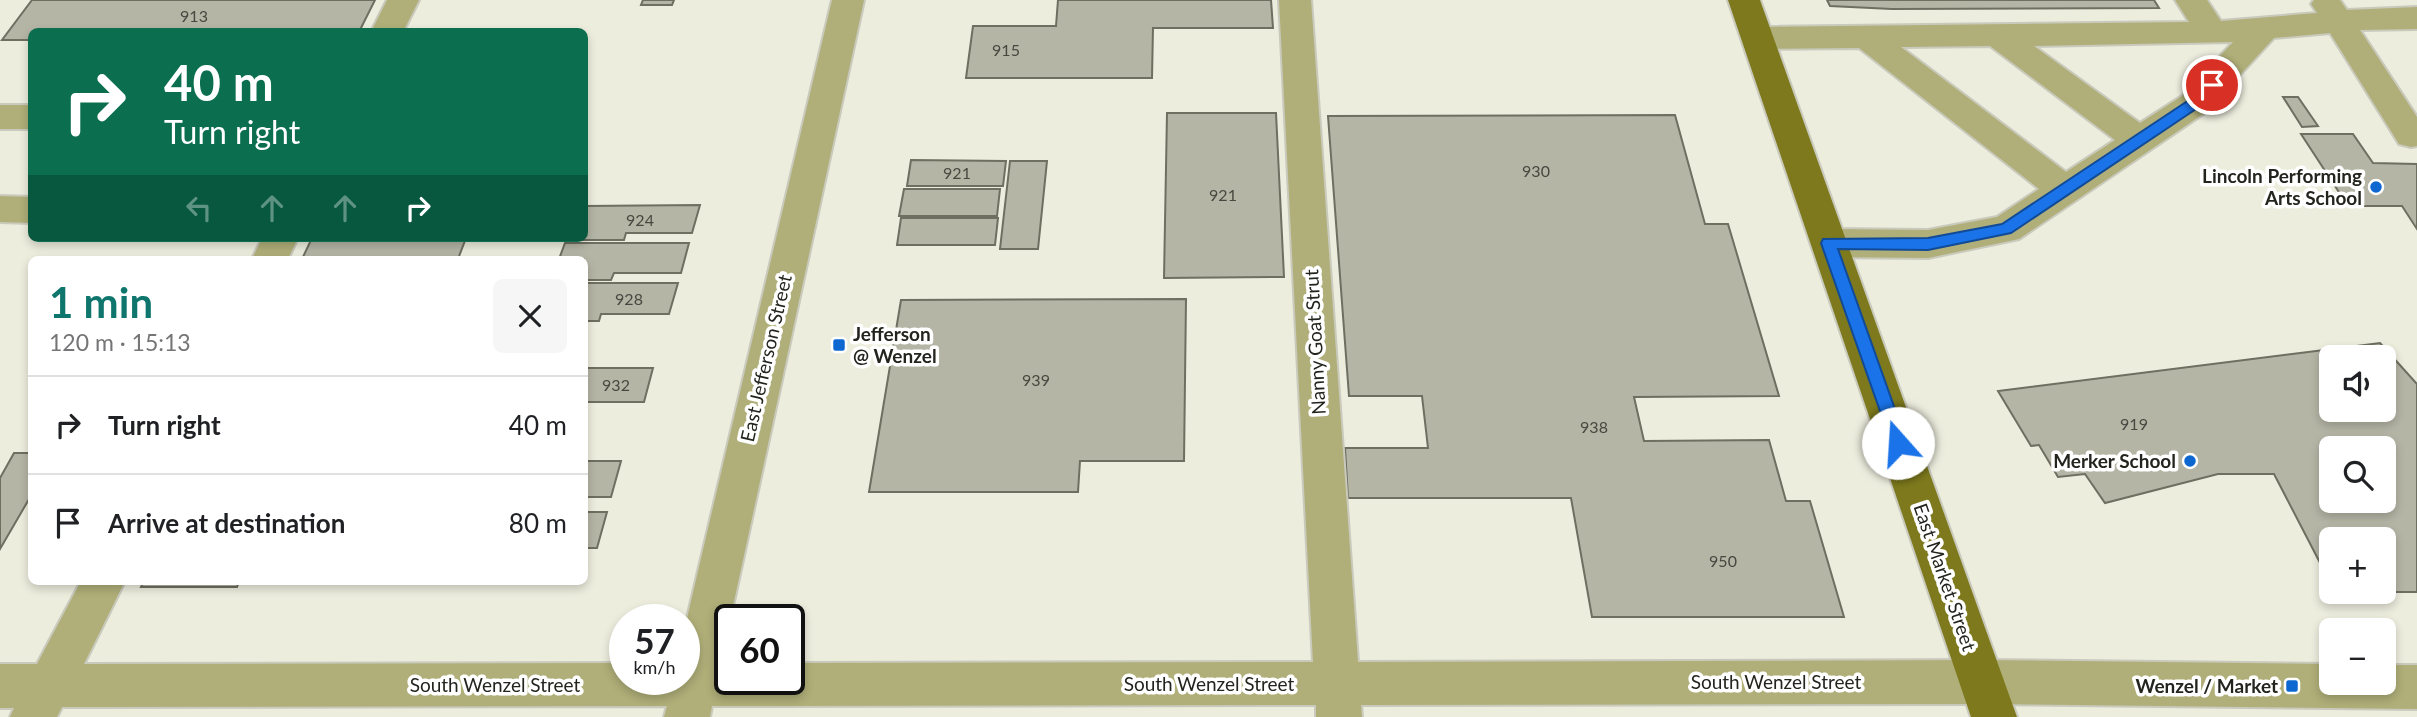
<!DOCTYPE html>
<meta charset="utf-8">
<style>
body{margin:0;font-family:Lato,sans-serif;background:#f6f6f6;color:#202124;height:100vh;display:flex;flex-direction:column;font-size:26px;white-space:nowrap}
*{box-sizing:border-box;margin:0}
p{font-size:23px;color:#757577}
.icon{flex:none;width:38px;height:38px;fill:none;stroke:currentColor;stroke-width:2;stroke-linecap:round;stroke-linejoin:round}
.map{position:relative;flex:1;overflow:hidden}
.sheet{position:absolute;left:28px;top:256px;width:560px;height:329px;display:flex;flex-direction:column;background:#fff;border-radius:10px;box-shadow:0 4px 10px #0003}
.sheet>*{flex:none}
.guide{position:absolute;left:28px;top:28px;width:560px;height:214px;border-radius:10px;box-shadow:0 4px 10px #0003;background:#0b6e4f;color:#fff;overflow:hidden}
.tools{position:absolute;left:2319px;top:345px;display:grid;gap:14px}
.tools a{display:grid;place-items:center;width:77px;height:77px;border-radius:10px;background:#fff;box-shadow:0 4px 10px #0003;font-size:35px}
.speed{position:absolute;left:609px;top:604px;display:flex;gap:14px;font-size:35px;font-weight:700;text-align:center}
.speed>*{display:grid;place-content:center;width:91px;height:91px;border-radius:50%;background:#fff;box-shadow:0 4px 10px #0003;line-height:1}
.speed small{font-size:18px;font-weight:400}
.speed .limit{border:4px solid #111;border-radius:10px;background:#fff;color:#111}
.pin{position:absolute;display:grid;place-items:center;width:60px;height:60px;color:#fff;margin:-30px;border:4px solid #fff;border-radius:50%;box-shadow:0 2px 7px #0007}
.me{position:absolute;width:77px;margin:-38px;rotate:341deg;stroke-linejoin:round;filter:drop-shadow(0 0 5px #0008)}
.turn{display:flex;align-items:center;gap:24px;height:147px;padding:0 21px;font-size:32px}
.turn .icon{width:91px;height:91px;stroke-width:2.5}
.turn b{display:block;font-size:49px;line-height:60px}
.lanes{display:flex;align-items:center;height:66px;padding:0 21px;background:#0003;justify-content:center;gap:35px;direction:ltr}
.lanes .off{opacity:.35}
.round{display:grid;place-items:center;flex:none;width:74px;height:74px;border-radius:10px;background:#f6f6f6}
.overview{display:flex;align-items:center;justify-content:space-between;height:119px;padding:0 21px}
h1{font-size:42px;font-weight:700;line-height:52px;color:#0f766e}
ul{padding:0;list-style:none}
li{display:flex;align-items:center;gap:21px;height:98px;padding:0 21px;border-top:2px solid #e0e0e0}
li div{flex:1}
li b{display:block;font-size:26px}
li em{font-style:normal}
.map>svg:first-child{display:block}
.building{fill:#b5b5a6;stroke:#6e6e61;stroke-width:2;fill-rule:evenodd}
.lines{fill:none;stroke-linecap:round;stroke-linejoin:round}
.minor-casing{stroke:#c9c9bc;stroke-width:4}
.major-casing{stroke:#c9c9bc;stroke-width:4}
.minor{fill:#b0af79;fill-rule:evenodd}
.major{fill:#7d791c;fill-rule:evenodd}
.route{fill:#1a73e8;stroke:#114b97;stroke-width:2}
.poi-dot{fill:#0c67d0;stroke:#fff;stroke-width:2.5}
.labels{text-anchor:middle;stroke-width:7;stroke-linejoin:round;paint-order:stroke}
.number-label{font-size:16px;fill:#484841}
.poi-label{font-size:19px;font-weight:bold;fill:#24241f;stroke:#fff;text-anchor:end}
.street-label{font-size:19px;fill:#24241f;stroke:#fff}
</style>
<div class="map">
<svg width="2417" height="717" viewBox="0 0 2417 717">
<rect width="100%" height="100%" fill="#ededde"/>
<!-- building -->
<g class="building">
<polygon points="32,0 375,0 359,32 32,32 32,40 2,40"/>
<polygon points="643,0 674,0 672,5 641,5"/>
<polygon points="1058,0 1271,0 1273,28 1153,28 1152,78 966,78 973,26 1056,26"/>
<polygon points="1827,0 2154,0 2159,8 1892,9 1830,6"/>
<polygon points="2283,97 2298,97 2318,126 2302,127"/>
<polygon points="1167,113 1276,113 1284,277 1164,278"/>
<polygon points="1675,115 1705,224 1728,224 1779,396 1634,397 1644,441 1769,440 1786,501 1810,501 1844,617 1592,617 1571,498 1348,498 1345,448 1428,448 1422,396 1349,396 1328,116"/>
<polygon points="2301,134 2353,134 2373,163 2417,164 2417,229 2402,206 2348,206"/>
<polygon points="911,160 1006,161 1003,186 907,186"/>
<polygon points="1010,161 1047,161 1038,249 1000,249"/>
<polygon points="904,189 1000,189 997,216 899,216"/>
<polygon points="700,205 692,233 626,233 624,240 566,240 584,238 584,206"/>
<polygon points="901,218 998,218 995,245 897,245"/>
<polygon points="312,238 466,238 458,259 302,259"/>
<polygon points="565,243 689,243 681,273 614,273 611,280 584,280 584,259 559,259"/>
<polygon points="584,283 678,283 669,314 601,314 599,321 584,321"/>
<polygon points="1186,299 1184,461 1080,461 1078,492 869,492 901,300"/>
<path d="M2380 343 2417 384V592H2335H2384V539H2331V584L2274 474H2218L2105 503 2085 474 2058 477 2039 445 2031 446 1998 391ZM2331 357H2384V410H2331ZM2331 448H2384V500H2331Z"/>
<polygon points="584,368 653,368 644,402 584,402"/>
<polygon points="14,453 32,453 32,494 0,549 0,478"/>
<polygon points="584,461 621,461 611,497 584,497"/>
<polygon points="584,512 607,512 597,548 584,548"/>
<polygon points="144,581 239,581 237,587 141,587"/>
</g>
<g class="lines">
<defs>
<g id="minor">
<polygon points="387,0 419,0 403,32 371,32"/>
<polygon points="832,0 864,0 730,620 721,663 730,663 730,679 789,679 789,663 1313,662 1279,0 1311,0 1358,662 1982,660 2331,664 2331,682 2384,682 2384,665 2417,665 2417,709 1982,704 1361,705 1362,717 1316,717 1316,705 712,706 710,717 664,717 667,706 62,707 57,717 10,717 14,708 0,708 0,664 37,664 81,581 125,581 84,664 625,663 625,679 684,679 684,631"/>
<path d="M2175 0H2207L2221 21 2317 13 2311 4 2314 0H2340L2347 10 2417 7V29L2360 30 2417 117V146L2411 147 2399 144 2330 33 2274 38 2206 112 2019 239 1928 258 1829 257 1816 253 1811 243 1816 233 1829 229 1928 230 1997 217 2039 189 1859 48 1757 49 1746 46 1741 38 1746 30 1757 27 2189 22ZM2233 42 2182 96 2140 123 2034 46ZM1990 46 2115 140 2066 172 1901 47Z"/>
<rect x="0" y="105" width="32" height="24"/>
<polygon points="0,196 32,197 32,223 0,222"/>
<polygon points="262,238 298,238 288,259 252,259"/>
</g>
<polygon id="major" points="1728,0 1760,0 2017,717 1971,717"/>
</defs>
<!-- minor casing -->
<use href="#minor" class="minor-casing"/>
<!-- major casing -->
<use href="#major" class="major-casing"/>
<!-- minor -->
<use href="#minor" class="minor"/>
<!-- major -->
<use href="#major" class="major"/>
</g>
<!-- route -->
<polygon class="route" points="2212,80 2219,85 2199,107 2011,233 1928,250 1838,249 1907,443 1904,448 1893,448 1821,243 1823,239 1928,238 2002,224 2189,100 2207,81"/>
<!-- markers -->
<g class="poi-dot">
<circle cx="2376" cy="187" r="7"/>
<rect x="832" y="338" width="14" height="14" rx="3.5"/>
<circle cx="2190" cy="461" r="7"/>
<rect x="2285" y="679" width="14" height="14" rx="3.5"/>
</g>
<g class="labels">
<!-- number labels -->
<g class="number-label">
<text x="194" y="22">913</text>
<text x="1006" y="56">915</text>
<text x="1536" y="177">930</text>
<text x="957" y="179">921</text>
<text x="1223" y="201">921</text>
<text x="640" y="226">924</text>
<text x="629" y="305">928</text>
<text x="1036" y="386">939</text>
<text x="616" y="391">932</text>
<text x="2134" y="430">919</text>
<text x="1594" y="433">938</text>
<text x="1723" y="567">950</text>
</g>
<!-- poi labels -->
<g class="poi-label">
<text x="2362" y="183">Lincoln Performing<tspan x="2362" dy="22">Arts School</tspan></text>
<text x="853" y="341" text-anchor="start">Jefferson<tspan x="853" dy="22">@ Wenzel</tspan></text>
<text x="2176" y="468">Merker School</text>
<text x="2278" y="693">Wenzel / Market</text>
</g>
<!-- street labels -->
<g class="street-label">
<text transform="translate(1315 342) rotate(-93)" y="7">Nanny Goat Strut</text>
<text transform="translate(766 358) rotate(-77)" y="7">East Jefferson Street</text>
<text transform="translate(1945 577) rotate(71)" y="7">East Market Street</text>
<text x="1776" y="689">South Wenzel Street</text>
<text x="1209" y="691">South Wenzel Street</text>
<text x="495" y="692">South Wenzel Street</text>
</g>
</g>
</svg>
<div class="tools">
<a><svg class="icon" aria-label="sound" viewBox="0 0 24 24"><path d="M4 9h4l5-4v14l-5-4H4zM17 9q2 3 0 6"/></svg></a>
<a><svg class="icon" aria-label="search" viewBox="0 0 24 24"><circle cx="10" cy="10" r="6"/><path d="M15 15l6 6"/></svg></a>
<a>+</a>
<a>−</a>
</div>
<div class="speed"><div>57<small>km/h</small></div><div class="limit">60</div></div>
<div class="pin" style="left:2212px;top:85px;background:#d93025"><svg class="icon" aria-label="arrive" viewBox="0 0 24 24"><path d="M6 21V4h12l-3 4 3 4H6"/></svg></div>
<svg class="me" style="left:1898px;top:443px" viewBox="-20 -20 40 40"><circle r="19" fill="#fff"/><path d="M0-13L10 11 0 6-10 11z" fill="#1a73e8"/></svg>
<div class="guide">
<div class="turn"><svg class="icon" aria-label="right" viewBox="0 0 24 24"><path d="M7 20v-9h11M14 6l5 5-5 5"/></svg><div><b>40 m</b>Turn right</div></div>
<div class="lanes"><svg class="icon off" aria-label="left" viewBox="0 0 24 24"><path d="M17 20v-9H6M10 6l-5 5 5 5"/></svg><svg class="icon off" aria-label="ahead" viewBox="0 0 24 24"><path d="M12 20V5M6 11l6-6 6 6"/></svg><svg class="icon off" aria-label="ahead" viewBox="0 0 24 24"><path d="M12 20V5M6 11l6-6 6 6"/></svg><svg class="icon" aria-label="right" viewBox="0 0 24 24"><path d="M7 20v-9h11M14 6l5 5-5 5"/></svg></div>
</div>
<section class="sheet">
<div class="overview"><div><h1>1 min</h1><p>120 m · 15:13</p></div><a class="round"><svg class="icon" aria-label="close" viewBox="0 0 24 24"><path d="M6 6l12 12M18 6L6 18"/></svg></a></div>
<ul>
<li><svg class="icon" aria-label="right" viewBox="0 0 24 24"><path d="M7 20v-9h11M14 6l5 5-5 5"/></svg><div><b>Turn right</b></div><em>40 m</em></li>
<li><svg class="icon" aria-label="arrive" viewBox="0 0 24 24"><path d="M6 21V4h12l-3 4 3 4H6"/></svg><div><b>Arrive at destination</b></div><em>80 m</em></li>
</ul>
</section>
</div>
